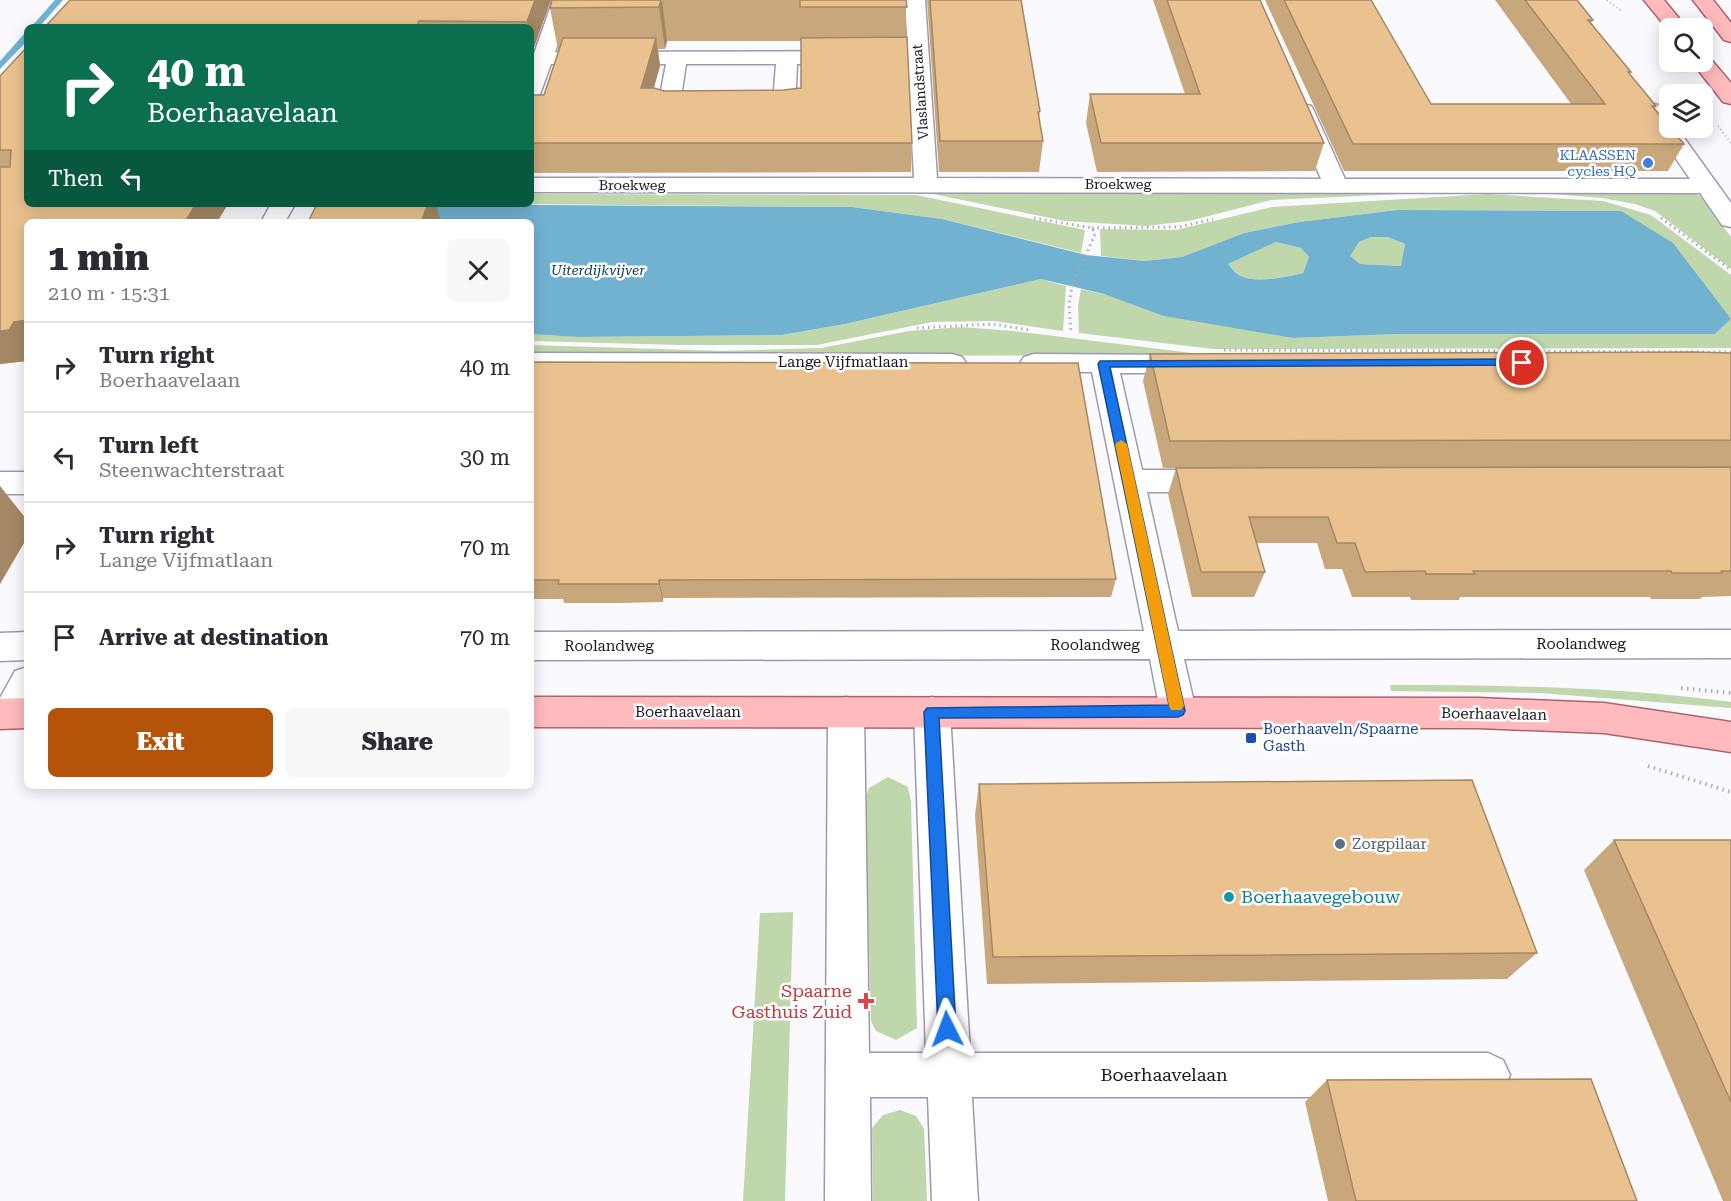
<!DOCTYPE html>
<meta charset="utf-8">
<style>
body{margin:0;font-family:"Roboto Serif",serif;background:#f7f7f7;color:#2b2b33;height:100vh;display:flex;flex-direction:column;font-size:22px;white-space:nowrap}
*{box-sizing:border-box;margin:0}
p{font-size:20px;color:#7c7c81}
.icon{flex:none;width:33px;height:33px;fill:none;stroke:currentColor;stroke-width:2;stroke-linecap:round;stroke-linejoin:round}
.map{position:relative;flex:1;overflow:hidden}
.sheet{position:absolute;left:24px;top:219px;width:510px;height:570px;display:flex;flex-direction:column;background:#fff;border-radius:9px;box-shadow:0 3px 15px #0003}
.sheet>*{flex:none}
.banner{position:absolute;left:24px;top:24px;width:510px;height:183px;border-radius:9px;box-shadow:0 3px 15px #0003;background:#0b6e4f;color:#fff;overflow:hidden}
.buttons{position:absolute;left:1659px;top:18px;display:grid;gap:12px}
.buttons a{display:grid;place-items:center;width:54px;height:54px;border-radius:9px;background:#fff;box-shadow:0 3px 15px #0003;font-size:30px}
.pin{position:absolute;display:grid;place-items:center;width:51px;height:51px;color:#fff;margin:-26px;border:3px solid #fff;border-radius:50%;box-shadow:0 2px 6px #0007}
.me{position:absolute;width:66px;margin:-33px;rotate:357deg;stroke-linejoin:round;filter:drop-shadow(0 0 4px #0008)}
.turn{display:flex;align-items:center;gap:21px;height:126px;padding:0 24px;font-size:27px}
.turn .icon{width:78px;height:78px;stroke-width:2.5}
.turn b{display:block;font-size:42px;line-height:51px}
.then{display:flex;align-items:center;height:57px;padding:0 24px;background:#0003;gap:12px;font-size:22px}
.round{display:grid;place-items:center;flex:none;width:63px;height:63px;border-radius:9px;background:#f7f7f7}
.head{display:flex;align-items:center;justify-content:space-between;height:102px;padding:0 24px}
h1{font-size:36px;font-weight:800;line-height:45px}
.primary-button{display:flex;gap:12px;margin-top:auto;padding:12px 24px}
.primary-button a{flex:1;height:69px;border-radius:9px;background:#b45309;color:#fff;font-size:24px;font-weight:800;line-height:69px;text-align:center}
.primary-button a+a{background:#f7f7f7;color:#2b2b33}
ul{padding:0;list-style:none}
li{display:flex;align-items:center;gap:18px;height:90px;padding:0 24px;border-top:2px solid #e1e1e2}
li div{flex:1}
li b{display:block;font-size:22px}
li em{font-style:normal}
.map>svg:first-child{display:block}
.green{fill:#c0d7ac}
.water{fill:#72b2d1;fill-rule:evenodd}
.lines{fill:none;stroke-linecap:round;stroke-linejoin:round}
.stream{fill:#72b2d1;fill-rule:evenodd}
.minor-casing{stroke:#9d99b3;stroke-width:3}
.major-casing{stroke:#ad636a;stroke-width:3}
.path-far2{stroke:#adadb3;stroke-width:2;stroke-dasharray:1 3;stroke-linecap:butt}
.path-far1{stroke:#adadb3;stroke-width:3;stroke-dasharray:1.5 4;stroke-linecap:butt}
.path{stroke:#adadb3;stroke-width:4;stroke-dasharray:1.5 4.5;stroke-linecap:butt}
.minor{fill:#fff;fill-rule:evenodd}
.major{fill:#febabd;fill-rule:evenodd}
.wall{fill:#c9a77c;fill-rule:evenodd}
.shaded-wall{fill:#a48865}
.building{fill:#eac290;stroke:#a48865;stroke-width:1.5}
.route{fill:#1a73e8;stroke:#114b97;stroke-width:1.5}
.slow{fill:#f59e0b}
.shop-dot{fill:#3f7fe0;stroke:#fff;stroke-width:2}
.transit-dot{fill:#1a4fb4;stroke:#fff;stroke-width:2}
.service-dot{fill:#5c6f8a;stroke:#fff;stroke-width:2}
.culture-dot{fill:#0f9aa8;stroke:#fff;stroke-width:2}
.health-dot{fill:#e0444e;stroke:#fff;stroke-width:2}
.labels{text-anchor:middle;stroke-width:5;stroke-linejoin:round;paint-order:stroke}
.far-street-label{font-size:14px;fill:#191721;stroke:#fff}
.far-shop-label{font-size:14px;fill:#366cbe;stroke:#fff;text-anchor:end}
.far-water-label{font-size:14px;font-style:italic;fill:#023d52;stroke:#fff}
.street-label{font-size:15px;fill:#191721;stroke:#fff}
.transit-label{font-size:15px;fill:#164399;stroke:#fff;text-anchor:start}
.service-label{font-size:15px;fill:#4e5e75;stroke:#fff;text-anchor:start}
.near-culture-label{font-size:18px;fill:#0d838f;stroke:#fff;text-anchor:start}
.near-health-label{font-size:18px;fill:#be3a42;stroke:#fff;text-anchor:end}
.near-street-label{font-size:18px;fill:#191721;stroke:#fff}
</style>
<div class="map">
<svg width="1731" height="1201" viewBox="0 0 1731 1201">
<rect width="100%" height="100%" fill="#f9f9fe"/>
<!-- green -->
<g class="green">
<polygon points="1488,189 1685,191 1700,196 1731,237 1731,269 1655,211 1635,204 1602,198"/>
<polygon points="928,191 1466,191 1271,200 1189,221 1146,226 1065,221 928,193"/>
<polygon points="531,194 916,195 1085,230 1081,253 942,219 852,207 517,204 531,204"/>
<polygon points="1488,194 1603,201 1651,215 1731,275 1731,348 1213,349 1079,333 1078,305 1081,289 1293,338 1399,334 1715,334 1731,319 1621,211 1397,210 1299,222 1244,233 1182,257 1145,261 1101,256 1100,229 1176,230 1272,207"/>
<polygon points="1371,237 1388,237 1405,244 1402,266 1360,264 1349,256 1359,242"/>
<path d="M1276 242 1301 248 1309 257 1303 273C1288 277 1253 284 1239 275 1235 272 1231 267 1228 264Z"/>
<polygon points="1041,279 1066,286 1063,331 994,321 932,322 817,345 680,345 531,341 531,334 577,337 782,335 845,324"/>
<polygon points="961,327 1013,331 1208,355 531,357 531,345 722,351 821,348 909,331"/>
<path d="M1390 685C1503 685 1619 687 1731 702V708L1540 693 1391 691Z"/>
<polygon points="888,777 908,787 911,802 917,1028 896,1040 876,1031 871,1021 865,799 869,788"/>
<polygon points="793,912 785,1201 743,1201 760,913"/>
<polygon points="900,1110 916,1116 924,1129 927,1201 873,1201 872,1128 883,1115"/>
</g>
<!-- water -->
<path class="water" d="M393 204 852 207 942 219 1086 255 1145 261 1182 257 1244 233 1299 222 1397 210 1621 211 1673 243 1731 319 1715 334H1399L1293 338 1164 316 1104 294 1041 279 845 324 782 335 577 337 531 334V222L384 220ZM1371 237H1388L1405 244 1401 266 1360 264 1350 256 1359 242ZM1276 242 1301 248 1309 257 1303 273C1288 277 1253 284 1239 275 1235 273 1232 268 1228 264Z"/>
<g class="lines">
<!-- stream -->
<g class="stream">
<polygon points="55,0 63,0 39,27 31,27"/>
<polygon points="24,34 27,34 27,41 0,69 0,61"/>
</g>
<defs>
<g id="minor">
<path d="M553 0H573L555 52 908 51 905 0H925L937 178 1321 179 1292 111 1295 106 1303 104 1311 106 1314 111 1345 179H1690L1643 111 1646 106 1654 104 1662 106 1670 117V128H1677L1731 203V227L1722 225 1700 193 531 192V178H914L908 63 797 64 795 110 792 115C779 118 765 118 752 115L749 110 752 105 773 103 776 64H686L680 104 702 105 705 110 702 115C689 118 673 119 660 116L657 111 666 64H551L539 97 531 98V62Z"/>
<polygon points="271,204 295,204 285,222 261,222"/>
<polygon points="531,353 952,354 962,357 966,363 962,369 952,372 531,371"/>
<polygon points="1034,354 1192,355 1202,358 1206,364 1202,370 1192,373 1120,373 1142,470 1216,470 1227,473 1231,481 1227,489 1216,492 1147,492 1178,631 1731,630 1731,658 1184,659 1196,711 1191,721 1178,726 1165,721 1160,711 1150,659 531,660 531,632 1144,631 1092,372 1034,372 1024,369 1020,363 1024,357"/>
<rect x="0" y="472" width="27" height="22"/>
<polygon points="27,632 27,660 0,661 0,633"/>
<polygon points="27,667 27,715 23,724 10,728 0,724 0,698 15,671"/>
<polygon points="846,697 859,702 864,712 869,1053 926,1053 914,712 919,702 932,697 945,702 950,712 970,1053 1488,1053 1503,1060 1510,1075 1503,1090 1488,1097 972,1097 978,1201 932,1201 928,1097 870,1097 871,1201 825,1201 828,712 833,702"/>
</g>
<g id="major">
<polygon points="1644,0 1664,0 1687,28 1670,28 1670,32"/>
<polygon points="1693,0 1713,0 1731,23 1731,42 1724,40"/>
<polygon points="1702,55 1709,57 1731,83 1731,104 1723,102 1692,62 1702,62"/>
<polygon points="531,697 1478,698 1604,703 1731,722 1731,752 1604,733 1478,728 531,727"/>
<polygon points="27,698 27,728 0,729 0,699"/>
</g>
</defs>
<!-- minor casing -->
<use href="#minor" class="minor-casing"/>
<!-- major casing -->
<use href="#major" class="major-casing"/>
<!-- path-far2 -->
<g class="path-far2">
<polyline points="1607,0 1623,12"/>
<polyline points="1718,126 1731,143"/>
</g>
<!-- path-far1 -->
<g class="path-far1">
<polyline points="1034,218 1092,228 1095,234 1072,286 1069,304 1071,332"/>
<polyline points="1661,218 1731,270"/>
<polyline points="1092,228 1179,227 1213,219"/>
<polyline points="917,328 993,324 1029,330"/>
<polyline points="1224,350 1731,352"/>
</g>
<!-- path -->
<g class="path">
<polyline points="1681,688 1731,693"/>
<polyline points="1648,766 1731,792"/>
</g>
<!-- minor -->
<use href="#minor" class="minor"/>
<!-- major -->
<use href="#major" class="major"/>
</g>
<!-- wall -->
<g class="wall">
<polygon points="551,0 533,50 531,50 531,27 45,27"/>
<path d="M552 0H906V37L912 143 911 172 531 173V95H544L559 50H558L550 8ZM667 41H801V88L783 90 664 91 654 88 660 66 658 49H665Z"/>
<polygon points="927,0 1021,0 1040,111 1039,120 1043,141 1039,172 939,172"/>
<polygon points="1153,0 1260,0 1324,143 1315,171 1097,172 1086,123 1090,94 1185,94"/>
<polygon points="1265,0 1371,0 1431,104 1571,104 1495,0 1577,0 1593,20 1591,23 1631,72 1630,74 1656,106 1655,109 1684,144 1668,171 1344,171"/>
<polygon points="0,76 27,204 228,204 217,222 27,222 27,361 0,364"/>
<polygon points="1731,353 1731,596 1702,597 1700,599 1651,599 1650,597 1460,597 1459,600 1411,600 1410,597 1352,597 1342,569 1325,569 1317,543 1256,543 1265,572 1254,597 1192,597 1168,494 1176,468 1449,467 1163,468 1143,381 1150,354"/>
<polygon points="531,362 1116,579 1111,597 663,598 663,602 621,603 564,603 563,599 531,599"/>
<polygon points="979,784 1537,953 1507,979 987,984 975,815"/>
<polygon points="1614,840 1731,840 1731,1201 1723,1201 1584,870"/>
<polygon points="1327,1080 1637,1201 1328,1201 1305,1102"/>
</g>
<!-- shaded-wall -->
<g class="shaded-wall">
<polygon points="535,0 551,0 533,50 531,41 531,27 528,27 527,22"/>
<polygon points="662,0 667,41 665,49 659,7"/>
<polygon points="656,38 660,66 645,117 641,88"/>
<polygon points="196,204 228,204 217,222 185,222"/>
<polygon points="428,204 436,204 441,222 421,222"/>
<polygon points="27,320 27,361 0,364 0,331 14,322"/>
<polygon points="0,486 27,520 27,538 0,584"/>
<polygon points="659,580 663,598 663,602 659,584"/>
</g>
<!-- building -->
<g class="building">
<polygon points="70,0 535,0 527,22 419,21 416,27 45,27"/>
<polygon points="552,0 661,0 659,7 550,8"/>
<polygon points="800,0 906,0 907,7 800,7"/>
<polygon points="930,0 1021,0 1040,111 1038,112 1043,141 940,141"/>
<polygon points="1167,0 1260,0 1324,143 1101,143 1090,94 1200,94"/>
<polygon points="1284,0 1371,0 1431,104 1605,104 1525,0 1577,0 1593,20 1588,20 1631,72 1628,72 1656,106 1652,106 1684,144 1353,144"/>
<polygon points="907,37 912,143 531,143 531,95 544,95 563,38 656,38 641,88 654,88 664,91 783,90 801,88 801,38"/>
<polygon points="27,47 27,204 196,204 185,222 27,222 27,320 14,322 9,330 0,331 0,167 10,167 11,150 0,150 0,76"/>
<polygon points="317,204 428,204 421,222 308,222"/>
<polygon points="1694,352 1731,353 1731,440 1170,441 1150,354"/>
<polygon points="531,362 1078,363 1116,579 659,580 659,584 558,584 559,580 531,580"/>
<polygon points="1731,467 1731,571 1721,571 1722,573 1672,573 1671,571 1473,571 1475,574 1426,574 1425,571 1365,572 1355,543 1337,543 1328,517 1249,517 1265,572 1201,572 1176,468"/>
<polygon points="1472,780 1537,953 993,957 979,784"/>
<polygon points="1614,840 1731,840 1731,1102"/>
<polygon points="1591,1079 1637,1201 1356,1201 1327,1080"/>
</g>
<!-- route -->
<polygon class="route" points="1522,359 1528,363 1526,365 1110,367 1185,711 1183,715 1178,717 939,718 956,1029 953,1036 947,1038 941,1036 938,1029 924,712 927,708 1169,705 1098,364 1100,361"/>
<!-- slow -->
<polygon class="slow" points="1121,440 1127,444 1184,706 1181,710 1171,710 1169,706 1115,444"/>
<!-- markers -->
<circle class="shop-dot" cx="1648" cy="163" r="6"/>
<rect class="transit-dot" x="1245" y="732" width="12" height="12" rx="3"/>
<circle class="service-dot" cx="1340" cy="844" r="6"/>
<circle class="culture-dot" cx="1229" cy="897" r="6"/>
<path class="health-dot" d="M863 992h6v6h6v6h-6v6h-6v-6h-6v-6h6z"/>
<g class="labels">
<!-- far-street labels -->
<g class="far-street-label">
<text transform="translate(920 92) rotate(-94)" y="5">Vlaslandstraat</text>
<text x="1118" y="189">Broekweg</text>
<text x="632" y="190">Broekweg</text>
</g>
<!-- far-shop labels -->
<g class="far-shop-label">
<text x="1636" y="160">KLAASSEN<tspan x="1636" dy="16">cycles HQ</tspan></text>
</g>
<!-- far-water labels -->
<g class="far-water-label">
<text x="598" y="275">Uiterdijkvijver</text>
</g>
<!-- street labels -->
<g class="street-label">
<text x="843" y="367">Lange Vijfmatlaan</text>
<text x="1581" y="649">Roolandweg</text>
<text x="1095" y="650">Roolandweg</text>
<text x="609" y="651">Roolandweg</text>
<text x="688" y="717">Boerhaavelaan</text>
<text transform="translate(1494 714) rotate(1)" y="5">Boerhaavelaan</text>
</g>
<!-- transit labels -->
<g class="transit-label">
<text x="1263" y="734">Boerhaaveln/Spaarne<tspan x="1263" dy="17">Gasth</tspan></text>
</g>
<!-- service labels -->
<g class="service-label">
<text x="1352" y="849">Zorgpilaar</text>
</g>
<!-- near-culture labels -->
<g class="near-culture-label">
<text x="1241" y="903">Boerhaavegebouw</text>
</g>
<!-- near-health labels -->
<g class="near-health-label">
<text x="852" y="997">Spaarne<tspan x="852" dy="21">Gasthuis Zuid</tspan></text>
</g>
<!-- near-street labels -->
<g class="near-street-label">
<text x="1164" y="1081">Boerhaavelaan</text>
</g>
</g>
</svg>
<div class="buttons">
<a><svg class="icon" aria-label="search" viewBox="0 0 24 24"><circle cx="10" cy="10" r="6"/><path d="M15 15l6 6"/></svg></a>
<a><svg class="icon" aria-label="layers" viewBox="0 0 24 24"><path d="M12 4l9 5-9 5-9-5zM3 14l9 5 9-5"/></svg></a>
</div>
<div class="pin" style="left:1522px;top:363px;background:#d93025"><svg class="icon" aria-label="arrive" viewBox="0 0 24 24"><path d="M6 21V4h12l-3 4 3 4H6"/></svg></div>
<svg class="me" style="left:947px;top:1029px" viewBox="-20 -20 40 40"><path d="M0-17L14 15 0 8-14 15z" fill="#1a73e8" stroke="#fff" stroke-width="4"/></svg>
<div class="banner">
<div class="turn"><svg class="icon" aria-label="right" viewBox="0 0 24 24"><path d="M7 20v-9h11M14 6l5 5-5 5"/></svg><div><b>40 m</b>Boerhaavelaan</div></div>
<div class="then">Then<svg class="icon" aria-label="left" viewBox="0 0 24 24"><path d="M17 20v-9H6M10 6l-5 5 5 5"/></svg></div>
</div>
<section class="sheet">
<div class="head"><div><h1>1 min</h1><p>210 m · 15:31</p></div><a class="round"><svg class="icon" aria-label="close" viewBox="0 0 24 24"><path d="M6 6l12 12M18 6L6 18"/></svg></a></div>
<ul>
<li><svg class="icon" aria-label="right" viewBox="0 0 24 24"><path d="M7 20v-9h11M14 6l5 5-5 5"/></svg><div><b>Turn right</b><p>Boerhaavelaan</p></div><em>40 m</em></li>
<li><svg class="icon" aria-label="left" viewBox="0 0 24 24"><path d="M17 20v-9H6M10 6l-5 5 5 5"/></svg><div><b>Turn left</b><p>Steenwachterstraat</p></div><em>30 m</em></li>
<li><svg class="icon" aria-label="right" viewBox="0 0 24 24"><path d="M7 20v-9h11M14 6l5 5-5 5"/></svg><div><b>Turn right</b><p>Lange Vijfmatlaan</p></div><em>70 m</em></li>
<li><svg class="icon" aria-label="arrive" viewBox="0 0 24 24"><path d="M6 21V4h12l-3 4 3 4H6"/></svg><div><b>Arrive at destination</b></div><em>70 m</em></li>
</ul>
<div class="primary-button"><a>Exit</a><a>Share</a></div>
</section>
</div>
